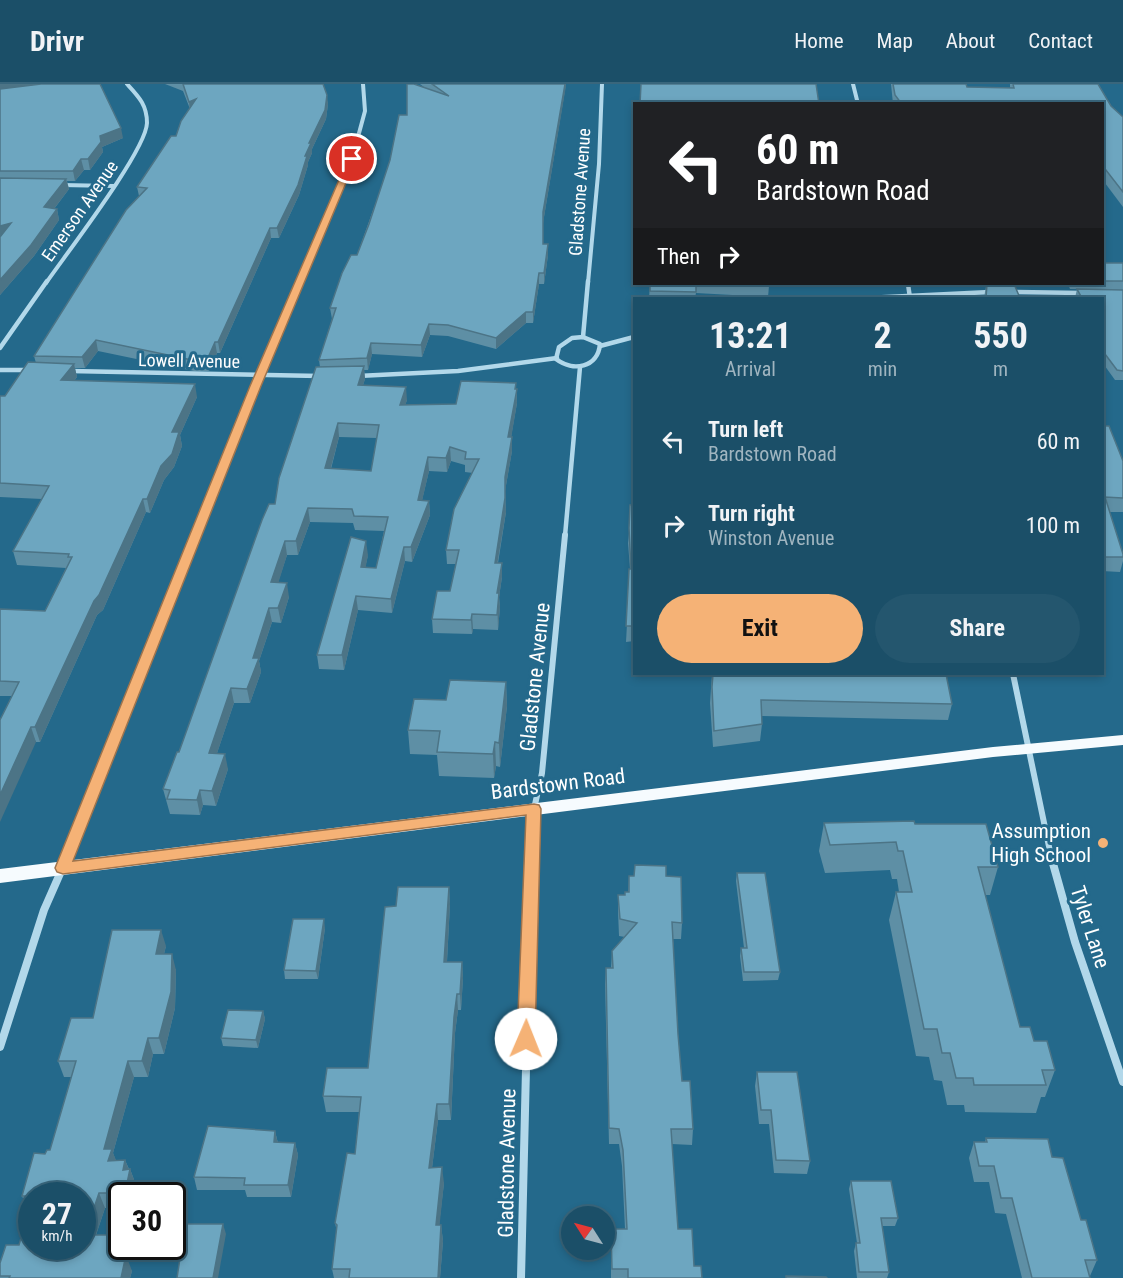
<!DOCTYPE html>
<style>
body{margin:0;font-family:"Roboto Condensed",sans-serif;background:#24566e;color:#f1f3f6;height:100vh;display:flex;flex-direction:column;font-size:22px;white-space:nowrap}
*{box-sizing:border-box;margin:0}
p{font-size:20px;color:#a0b5c0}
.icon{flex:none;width:33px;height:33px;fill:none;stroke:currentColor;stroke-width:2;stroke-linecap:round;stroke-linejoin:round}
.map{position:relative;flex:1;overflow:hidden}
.sheet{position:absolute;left:633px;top:213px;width:471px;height:378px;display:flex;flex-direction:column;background:#1b4f68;border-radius:0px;box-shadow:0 3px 9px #0003,0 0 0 2px #39667c}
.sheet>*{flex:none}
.top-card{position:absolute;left:633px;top:18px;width:471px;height:183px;border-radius:0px;box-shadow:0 3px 9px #0003,0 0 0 2px #39667c;background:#202124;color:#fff;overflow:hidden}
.needle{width:39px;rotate:306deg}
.buttons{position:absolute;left:561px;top:1122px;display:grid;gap:12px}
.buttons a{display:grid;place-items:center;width:54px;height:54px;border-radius:50%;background:#1b4f68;box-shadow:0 3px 9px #0003,0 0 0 2px #39667c;font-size:30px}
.speed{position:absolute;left:18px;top:1098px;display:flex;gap:12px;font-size:30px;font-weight:700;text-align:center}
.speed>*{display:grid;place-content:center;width:78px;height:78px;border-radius:50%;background:#1b4f68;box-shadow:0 3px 9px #0003,0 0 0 2px #39667c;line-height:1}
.speed small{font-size:15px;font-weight:400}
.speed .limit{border:3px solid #111;border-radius:9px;background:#fff;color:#111}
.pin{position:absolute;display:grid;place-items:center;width:51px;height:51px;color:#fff;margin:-26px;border:3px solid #fff;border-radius:50%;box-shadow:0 2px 6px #0007}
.me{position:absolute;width:66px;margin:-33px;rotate:1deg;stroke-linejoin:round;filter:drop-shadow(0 0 4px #0008)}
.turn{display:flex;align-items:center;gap:21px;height:126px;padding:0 24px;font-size:27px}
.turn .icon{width:78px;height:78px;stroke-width:2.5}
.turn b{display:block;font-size:42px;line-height:51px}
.then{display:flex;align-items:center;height:57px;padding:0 24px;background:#0003;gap:12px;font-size:22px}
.eta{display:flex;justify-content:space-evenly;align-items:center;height:102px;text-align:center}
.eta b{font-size:36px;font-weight:700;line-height:42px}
.button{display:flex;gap:12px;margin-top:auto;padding:12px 24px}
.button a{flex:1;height:69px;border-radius:36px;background:#f5b276;color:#111;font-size:24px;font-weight:700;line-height:69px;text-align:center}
.button a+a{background:#24566e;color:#f1f3f6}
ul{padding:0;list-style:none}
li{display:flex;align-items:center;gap:18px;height:84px;padding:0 24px}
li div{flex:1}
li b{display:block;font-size:22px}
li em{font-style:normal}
header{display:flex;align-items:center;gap:36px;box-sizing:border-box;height:84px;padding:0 30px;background:#1b4f68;border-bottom:2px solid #39667c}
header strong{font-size:28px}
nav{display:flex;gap:33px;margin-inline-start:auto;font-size:21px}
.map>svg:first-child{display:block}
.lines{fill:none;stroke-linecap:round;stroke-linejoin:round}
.street-far3{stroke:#b2d8ea;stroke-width:4}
.street-far2{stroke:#b2d8ea;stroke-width:4.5}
.street-far1{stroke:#b2d8ea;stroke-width:6}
.street{stroke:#b2d8ea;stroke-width:8}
.primary{fill:#f6fbfe;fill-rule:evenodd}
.wall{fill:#5e8fa5;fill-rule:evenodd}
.shaded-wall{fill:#4c7486}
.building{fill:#6da6c0;stroke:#4c7486;stroke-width:1.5;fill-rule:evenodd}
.route{fill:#f5b276;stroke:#9f744d;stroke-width:1.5}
.poi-dot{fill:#f5b276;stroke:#24698b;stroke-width:2}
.labels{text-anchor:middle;stroke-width:6;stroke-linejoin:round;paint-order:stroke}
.far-street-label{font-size:18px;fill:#fff;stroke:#24698b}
.street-label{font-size:21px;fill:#fff;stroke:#24698b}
.poi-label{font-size:21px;fill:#fff;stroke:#24698b;text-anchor:end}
</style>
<header>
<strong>Drivr</strong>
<nav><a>Home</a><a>Map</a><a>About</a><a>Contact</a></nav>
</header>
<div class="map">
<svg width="1123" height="1194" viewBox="0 0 1123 1194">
<rect width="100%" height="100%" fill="#24698b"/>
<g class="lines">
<!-- street-far3 -->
<g class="street-far3">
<polyline points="853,0 858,20"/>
<polyline points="61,101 114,102"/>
<path d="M46 199C66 170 146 67 147 39 147 21 139 13 127 0"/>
<polyline points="300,199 352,75 365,27 363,0"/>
<polyline points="588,199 599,80 602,0"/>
</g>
<!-- street-far2 -->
<g class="street-far2">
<polyline points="908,200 910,214"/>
<polyline points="1010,208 1083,209"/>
<polyline points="866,214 990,208"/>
<polyline points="583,253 588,197"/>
<path d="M583 253 600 260C598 284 573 288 556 275L559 263 572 254Z"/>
<polyline points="600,262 634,253"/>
<polyline points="0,264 47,197"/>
<polyline points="0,286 29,286"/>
<polyline points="70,287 320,292"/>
<polyline points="358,292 458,287 557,274"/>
<polyline points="196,452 300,197"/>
<polyline points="565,452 580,283"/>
</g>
<!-- street-far1 -->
<g class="street-far1">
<polyline points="1013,590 1052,777"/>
<polyline points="65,777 197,451"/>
<polyline points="531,777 534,725 542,689 565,451"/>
</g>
<!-- street -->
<g class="street">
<polyline points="1052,776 1075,858 1123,998"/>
<polyline points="0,963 44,826 66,776"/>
<polyline points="521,1194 531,776"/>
</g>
<!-- primary -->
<polygon class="primary" points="1123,651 1123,661 993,673 0,799 0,785 993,663"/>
</g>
<!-- wall -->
<g class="wall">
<polygon points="0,0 123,54 102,63 103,68 90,86 84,86 75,97 67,97 69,105 54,125 57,125 59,136 34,172 0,211"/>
<polygon points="165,0 323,0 328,20 326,35 312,65 312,69 308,78 308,81 299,111 279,154 271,154 220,269 217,269 209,287 194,287 98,267 85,284 75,284 77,293 74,297 197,313 180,351 182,362 174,383 164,396 150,429 146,428 103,526 97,531 40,658 36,658 12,612 0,612 0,525 45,527 66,484 17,481 13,467 42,415 0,413 0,312 5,312 36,279 34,272 139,112 137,103 176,52 190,25 183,7"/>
<path d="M420 0H566L543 139V160H548V171L544 200H539L533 239H526L496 265 448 252 430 251 422 273 372 270 368 286H364L365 295 363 301 407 316 405 321 456 320 517 305V319L511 353 512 367 505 407 506 428 498 479H502V493L499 513 500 523 498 546 473 545 472 550 433 549 432 535 450 507 456 480H447L446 466 473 389 465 388V381L451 377 447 388 429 387 422 416 429 417 430 431 412 478 405 477 392 529 358 526 344 586 319 585 317 571 368 471 365 484H376L384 447 355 446 353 439 310 438 298 471H287L278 498 289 513 281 539 272 538 259 577 261 588 250 619H234L217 669 228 685 216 722 203 721 200 731 170 730 163 705 179 668 275 420 320 283 319 276 332 235 330 224 357 171 407 31 425 4ZM339 353 377 354 371 387 331 385Z"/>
<polygon points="891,0 966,0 967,3 1010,4 1010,0 1098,0 1111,22 1123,33 1123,123 1102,95 1102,20 893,20"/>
<polygon points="634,146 634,174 633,174"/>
<polygon points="1102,179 1123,179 1123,206 1070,205 1068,200 1102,200"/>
<polygon points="650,200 769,200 769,202 768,213 696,209 695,214 649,214"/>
<polygon points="970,200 1009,200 1020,214 984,214 986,202 970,201"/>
<polygon points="1077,205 1123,206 1123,296 1115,296 1102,278 1102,214 1075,214"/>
<polygon points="634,323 634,557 626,558 630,485 628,459 632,421 631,386"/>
<polygon points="1102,341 1123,377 1123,428 1109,428 1123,470 1123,477 1120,488 1102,487"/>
<polygon points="712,590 952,620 948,636 762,632 762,640 760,657 713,663 710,619"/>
<polygon points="506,598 507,622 500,683 496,682 494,694 439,692 437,671 410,670 408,646 446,616"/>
<polygon points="824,739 915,740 998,783 990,811 985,811 1020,943 1034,957 1055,986 1045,1013 1041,1013 1036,1029 965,1028 964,1021 947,1021 942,997 934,996 929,973 916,972 889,836 896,808 899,808 897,795 892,795 890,786 825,789 819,767"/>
<polygon points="737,789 780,888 778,896 743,897 740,872 741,864 744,864 736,797"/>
<polygon points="629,792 666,792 682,839 681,855 673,855 678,950 682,997 693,1045 692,1061 672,1060 678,1145 694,1182 702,1194 611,1194 611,1145 625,1145 622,1082 619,1060 609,1060 605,900 606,884 611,884 612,867 625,853 619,852 618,827 618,811 625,811 628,808"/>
<polygon points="449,803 450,820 447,878 462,878 463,894 461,926 458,926 455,949 451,1036 438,1036 432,1084 444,1099 439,1141 441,1141 443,1157 440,1194 334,1194 332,1185 337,1148 335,1139 355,1070 359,1028 326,1028 323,1012 368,984 396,822"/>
<polygon points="325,844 318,895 285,895 284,886"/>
<path d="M166 862 164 870 176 886 175 924 164 970H153L148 993H134L113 1069 116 1077 125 1076 129 1085H130L136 1101 133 1112H122V1125L105 1124 96 1151H116L122 1166 121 1171 132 1187 130 1194H0V1179L19 1161 28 1127 22 1112 45 1070 50 1066 72 993H64L58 977 93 934ZM32 1112 82 1162H32Z"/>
<polygon points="263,927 265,935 258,964 223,962 221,954"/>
<polygon points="757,988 810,1077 807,1090 774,1089 769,1040 759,1040 755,1002"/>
<polygon points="275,1047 278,1059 295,1059 298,1071 291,1113 247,1113 245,1106 197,1106 194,1093"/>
<polygon points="986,1054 1052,1073 1081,1136 1097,1176 1090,1192 1089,1192 1090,1194 1022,1194 1006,1130 995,1129 989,1098 974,1098 969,1074 974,1058 985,1058"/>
<polygon points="851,1097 898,1134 895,1142 882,1142 889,1188 887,1194 857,1194 854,1167 856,1159 857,1159 849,1105"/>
</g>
<!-- shaded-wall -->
<g class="shaded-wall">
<polygon points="0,0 59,0 0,7"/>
<polygon points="565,0 566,0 566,2 543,139 543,128"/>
<polygon points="327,11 328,20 326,35 312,65 312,69 308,78 308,81 299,111 279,154 277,144"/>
<polygon points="196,15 190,27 189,18"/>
<polygon points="121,44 123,54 102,63 103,68 90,86 88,75 100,52"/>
<polygon points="81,75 84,86 75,97 73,87"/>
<polygon points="66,95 69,105 47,134 44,123"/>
<polygon points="57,125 59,136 34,172 0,211 0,196"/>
<polygon points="11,139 0,154 0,142"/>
<polygon points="270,144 271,154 220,269 218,258"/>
<polygon points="548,160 548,171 544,200 544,189"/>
<polygon points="539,189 539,200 533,239 533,228"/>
<polygon points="526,228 526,239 496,265 496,254"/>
<polygon points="429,240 430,251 422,273 421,261"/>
<polygon points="96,256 98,267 85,284 82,273"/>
<polygon points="215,258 217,269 209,287 207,276"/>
<polygon points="371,259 372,270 368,286 367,274"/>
<polygon points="74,280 77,293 64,309 61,296"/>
<polygon points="364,282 365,295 359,314 358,301"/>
<polygon points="516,299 517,319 509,367 508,353"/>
<polygon points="195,300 197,313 180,351 182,362 174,383 164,396 150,429 147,415 172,348"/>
<polygon points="406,303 407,316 401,334 400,321"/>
<polygon points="338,339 339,353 327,398 325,384"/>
<polygon points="512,353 512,367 505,407 506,428 495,493 495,479 505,393"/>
<polygon points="450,363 451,377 447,388 446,374"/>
<polygon points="428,373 429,387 419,430 418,416"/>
<polygon points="143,415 146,428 103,526 97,531 40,658 35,643 94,517"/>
<polygon points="429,417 430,431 412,478 411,463"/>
<polygon points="308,424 310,438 298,471 296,457"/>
<polygon points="285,457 287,471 274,513 271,498"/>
<polygon points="366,457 368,471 363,498 361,483"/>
<polygon points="404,463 405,477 392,529 391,515"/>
<polygon points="502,479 502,493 499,513 500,523 498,546 497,509"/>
<polygon points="287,499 289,513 281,539 278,524"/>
<polygon points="356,512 358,526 344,586 342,571"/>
<polygon points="269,524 272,538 259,577 261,588 250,619 247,605 253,574"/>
<polygon points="472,530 473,545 472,550 471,536"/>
<polygon points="506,598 507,622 500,683 499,659"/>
<polygon points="231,604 234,619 212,684 209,669"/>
<polygon points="31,643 36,658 0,738 0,711"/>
<polygon points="495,658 496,682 494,694 493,670"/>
<polygon points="225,670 228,685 216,722 212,707"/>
<polygon points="200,706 203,721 200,731 197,716"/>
<polygon points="449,803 450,820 446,894 444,878"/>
<polygon points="324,835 325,844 318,895 316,887"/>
<polygon points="161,846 166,862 160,886 156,870"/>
<polygon points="172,870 176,886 175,924 164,970 159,954"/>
<polygon points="462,878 463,894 461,926 460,910"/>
<polygon points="457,910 458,926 455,949 451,1036 449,1020 454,933"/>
<polygon points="263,927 265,935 258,964 256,956"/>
<polygon points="148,954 153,970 148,993 142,977"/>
<polygon points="128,977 134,993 113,1069 118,1081 114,1093 104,1065"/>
<polygon points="437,1020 438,1036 430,1100 429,1084"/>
<polygon points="275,1047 278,1060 274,1058"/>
<polygon points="295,1059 298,1071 291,1113 288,1101"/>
<polygon points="125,1076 130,1088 130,1085 136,1101 133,1112 125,1112 125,1109 123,1086"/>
<polygon points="442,1083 444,1099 438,1156 436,1141"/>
<polygon points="99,1109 105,1124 91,1166 85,1151"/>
<polygon points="223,1140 226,1150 218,1194 213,1194"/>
<polygon points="441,1141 443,1157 440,1194 438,1194"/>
<polygon points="116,1151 122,1166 117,1187 111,1171"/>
<polygon points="126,1171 132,1187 130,1194 121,1194"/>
</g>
<!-- building -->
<g class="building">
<polygon points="41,0 100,0 121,44 100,52 101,58 88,75 81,75 73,87 0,87 0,5"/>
<polygon points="183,0 323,0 327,11 325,26 309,59 311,59 305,72 307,72 298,101 277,144 270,144 218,258 215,258 207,276 192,276 96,256 82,273 34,272 126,126 147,104 137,103 171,52 176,52 181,37 196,15 189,18"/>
<polygon points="407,0 414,0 449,12 432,0 565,0 543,128 543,160 548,160 544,189 539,189 533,228 526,228 496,254 448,241 429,240 421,261 371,259 367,274 319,276 336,224 330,224 342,189 351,171 357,171 369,140 390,76 399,31 407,31"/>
<polygon points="641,0 816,0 819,20 640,20"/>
<polygon points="893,0 966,0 967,3 1014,4 1013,0 1098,0 1111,22 1123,33 1123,108 1102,81 1102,20 904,20 901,19 895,11"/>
<polygon points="0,94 66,95 44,123 57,125 31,161 0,196 0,153 11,139 0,142"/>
<rect x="1102" y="179" width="21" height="18"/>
<polygon points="650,200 696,200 696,208 650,207"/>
<polygon points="726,200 769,200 769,202"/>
<polygon points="987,200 1014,200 1020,214 986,214"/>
<polygon points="1077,205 1123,206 1123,287 1117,286 1102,266 1102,214 1082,214"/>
<polygon points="28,278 74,280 61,296 195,300 172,348 179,348 172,370 161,382 147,415 143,415 99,511 94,517 35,643 31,643 0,711 0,636 19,598 0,597 0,525 45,527 72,473 68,473 69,470 13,467 49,402 0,399 0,312 5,312"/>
<path d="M364 282 358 301 406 303 400 321 456 320 461 297 516 299 515 305H517L508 353H512L505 393V414L495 479H502L497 509H499L497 531 472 530 471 536 432 535 437 507H450L459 466H446L454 425 479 375H465L466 368 450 363 446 374 428 373 418 416 429 417 411 463H404L391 515 356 512 342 571H317L351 453 366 457 361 483 376 484 388 433 354 432 352 425 308 424 296 457H285L271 498 287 499 278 524H269L253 574H259L247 605 231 604 209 669 225 670 212 707 200 706 197 716 167 715 170 706 163 705 177 668H179L262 436 269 420H275L279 394 316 283ZM338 339 379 341 371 387 325 384Z"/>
<polygon points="634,323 634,542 626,542 629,485 631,485 629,444 630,421 632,421 632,371"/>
<polygon points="1102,341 1103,342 1109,342 1123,377 1123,414 1105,413 1123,470 1123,473 1102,473"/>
<polygon points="713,590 946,590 952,620 761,616 762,640 714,647 712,603"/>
<polygon points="450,596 506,598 499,659 495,658 493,670 437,668 440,647 408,646 414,615 446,616"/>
<polygon points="914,737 915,740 986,740 998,783 978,783 1020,943 1030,943 1034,957 1047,957 1055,986 1042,986 1046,1001 974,1001 973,994 956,994 950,969 942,969 937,945 924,945 896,808 912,808 903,767 898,767 896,758 830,761 824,739"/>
<polygon points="635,781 666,782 666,792 681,793 682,839 672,838 678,950 682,997 690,997 693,1045 671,1045 678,1145 692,1145 694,1182 701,1182 702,1194 628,1194 628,1185 612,1185 611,1145 627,1145 623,1066 619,1045 609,1044 606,884 613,884 612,867 637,839 620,835 618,811 625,811 625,808 629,808 629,792 634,792"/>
<polygon points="737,789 765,789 780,888 744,888 741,864 747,864"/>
<polygon points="398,803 449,803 444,878 462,878 460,910 457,910 454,933 449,1020 437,1020 429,1084 442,1083 436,1141 441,1141 438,1194 349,1194 350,1185 332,1185 337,1141 335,1139 347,1069 355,1070 361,1013 323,1012 327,984 368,984 385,823 396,822"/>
<polygon points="293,835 324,835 316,887 284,886"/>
<polygon points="112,846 161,846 156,870 172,870 171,908 159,954 148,954 142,977 128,977 104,1065 112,1065 108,1077 125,1076 123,1086 130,1085 125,1109 99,1109 85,1151 116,1151 111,1171 126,1171 121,1194 9,1194 10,1192 0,1192 0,1179 6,1161 19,1161 32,1115 32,1162 82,1162 82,1112 22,1112 34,1069 45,1070 47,1066 50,1066 76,977 58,977 71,934 93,934"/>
<polygon points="228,926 263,927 256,956 221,954"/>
<polygon points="757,988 797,988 810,1077 776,1076 771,1026 761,1026"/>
<polygon points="208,1042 275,1047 274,1058 295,1059 288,1101 244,1101 245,1094 194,1093"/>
<polygon points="986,1054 1048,1055 1052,1073 1063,1074 1081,1136 1086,1136 1097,1176 1085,1176 1090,1194 1032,1194 1012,1114 1001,1114 994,1082 979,1082 974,1058 987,1058"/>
<polygon points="851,1097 891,1097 898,1134 881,1134 889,1188 859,1188 856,1159 860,1159"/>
<polygon points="183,1140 223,1140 213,1194 177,1194 180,1174 177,1175"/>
<polygon points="786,1192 826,1193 827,1194 786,1194"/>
</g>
<!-- route -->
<polygon class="route" points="352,72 356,75 261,302 73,777 534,720 539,721 541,725 535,955 532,960 526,962 520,960 517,955 526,731 63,790 57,788 55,784 250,302 348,75"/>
<!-- markers -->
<circle class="poi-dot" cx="1103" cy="759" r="6"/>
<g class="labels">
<!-- far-street labels -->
<g class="far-street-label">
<text transform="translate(580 108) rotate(-86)" y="6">Gladstone Avenue</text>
<text transform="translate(80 127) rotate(-55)" y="6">Emerson Avenue</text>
<text transform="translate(189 277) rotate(1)" y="6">Lowell Avenue</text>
</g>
<!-- street labels -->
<g class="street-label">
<text transform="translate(535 593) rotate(-84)" y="7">Gladstone Avenue</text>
<text transform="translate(558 700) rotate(-7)" y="7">Bardstown Road</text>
<text transform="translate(1090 843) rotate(72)" y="7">Tyler Lane</text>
<text transform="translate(507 1079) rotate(-89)" y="7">Gladstone Avenue</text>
</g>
<!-- poi labels -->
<g class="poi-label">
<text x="1091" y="754">Assumption<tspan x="1091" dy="24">High School</tspan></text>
</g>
</g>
</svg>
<div class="buttons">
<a><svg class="needle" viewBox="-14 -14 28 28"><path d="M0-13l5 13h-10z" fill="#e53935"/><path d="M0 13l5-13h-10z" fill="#a0b5c0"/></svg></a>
</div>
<div class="speed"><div>27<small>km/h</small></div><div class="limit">30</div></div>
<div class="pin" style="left:352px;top:75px;background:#d93025"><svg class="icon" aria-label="arrive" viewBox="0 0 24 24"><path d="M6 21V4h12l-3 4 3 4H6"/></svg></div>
<svg class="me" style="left:526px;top:955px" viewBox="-20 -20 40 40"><circle r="19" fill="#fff"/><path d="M0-13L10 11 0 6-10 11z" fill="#f5b276"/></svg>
<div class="top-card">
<div class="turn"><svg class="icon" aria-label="left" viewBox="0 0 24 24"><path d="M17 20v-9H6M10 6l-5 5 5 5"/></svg><div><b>60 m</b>Bardstown Road</div></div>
<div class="then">Then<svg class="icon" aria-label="right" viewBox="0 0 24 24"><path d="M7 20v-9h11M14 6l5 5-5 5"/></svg></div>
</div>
<section class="sheet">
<div class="eta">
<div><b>13:21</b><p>Arrival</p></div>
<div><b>2</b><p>min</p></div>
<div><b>550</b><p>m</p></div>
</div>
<ul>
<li><svg class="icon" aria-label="left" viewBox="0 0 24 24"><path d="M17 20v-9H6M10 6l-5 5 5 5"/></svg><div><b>Turn left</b><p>Bardstown Road</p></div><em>60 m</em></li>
<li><svg class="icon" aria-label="right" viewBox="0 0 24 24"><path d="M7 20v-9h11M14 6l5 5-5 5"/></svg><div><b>Turn right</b><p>Winston Avenue</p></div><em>100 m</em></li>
</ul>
<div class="button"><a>Exit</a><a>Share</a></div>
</section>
</div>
